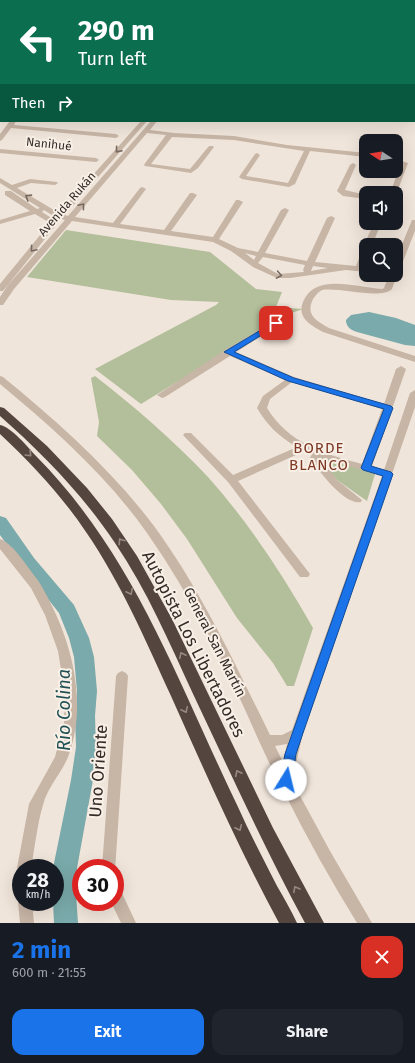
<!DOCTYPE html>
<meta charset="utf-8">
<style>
body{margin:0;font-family:"Fira Sans",sans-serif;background:#20242c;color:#f1f3f6;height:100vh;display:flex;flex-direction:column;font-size:15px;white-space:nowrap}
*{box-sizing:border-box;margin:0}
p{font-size:13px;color:#9ea1a6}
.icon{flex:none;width:22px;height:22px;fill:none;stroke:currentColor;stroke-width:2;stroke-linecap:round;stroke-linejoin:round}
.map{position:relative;height:923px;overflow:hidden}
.drawer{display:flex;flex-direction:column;background:#171b24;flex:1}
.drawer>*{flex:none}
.hud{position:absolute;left:0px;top:0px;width:415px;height:122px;box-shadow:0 4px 16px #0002;background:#0b6e4f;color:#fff;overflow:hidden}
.needle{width:26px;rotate:282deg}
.controls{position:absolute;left:359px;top:134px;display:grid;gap:8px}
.controls a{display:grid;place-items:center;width:44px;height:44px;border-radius:8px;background:#171b24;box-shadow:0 4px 16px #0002;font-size:20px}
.speed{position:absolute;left:12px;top:859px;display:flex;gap:8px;font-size:20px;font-weight:700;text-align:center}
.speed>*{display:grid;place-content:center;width:52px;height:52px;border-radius:50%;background:#171b24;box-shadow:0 4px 16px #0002;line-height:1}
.speed small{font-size:10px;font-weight:400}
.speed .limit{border:6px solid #d22;background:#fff;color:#111}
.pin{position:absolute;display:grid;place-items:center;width:34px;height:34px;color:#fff;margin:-17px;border-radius:8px;box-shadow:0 2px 6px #0006}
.me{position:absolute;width:44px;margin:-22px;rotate:9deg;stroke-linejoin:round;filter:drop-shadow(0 0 3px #0008)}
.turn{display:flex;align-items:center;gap:14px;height:84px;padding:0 12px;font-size:18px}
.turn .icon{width:52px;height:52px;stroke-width:2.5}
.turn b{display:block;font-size:28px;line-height:34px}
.then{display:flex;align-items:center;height:38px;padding:0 12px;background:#0003;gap:8px;font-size:15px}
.round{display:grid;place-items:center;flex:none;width:42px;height:42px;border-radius:12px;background:#20242c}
.headline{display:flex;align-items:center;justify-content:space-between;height:68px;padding:0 12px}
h1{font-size:24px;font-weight:700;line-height:30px;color:#1a73e8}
.primary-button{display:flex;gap:8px;margin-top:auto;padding:8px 12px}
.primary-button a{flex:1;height:46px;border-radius:12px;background:#1a73e8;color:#fff;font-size:16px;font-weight:700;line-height:46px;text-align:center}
.primary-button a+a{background:#20242c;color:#f1f3f6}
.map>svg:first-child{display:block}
.green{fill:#b3be9b}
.water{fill:#7aaaab}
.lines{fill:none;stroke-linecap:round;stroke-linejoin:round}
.river{fill:#7aaaab;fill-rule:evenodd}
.minor{fill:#c7b5a6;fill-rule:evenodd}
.highway{fill:#54453e;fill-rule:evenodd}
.oneway{stroke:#766960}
.oneway2{stroke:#968981}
.route{fill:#1a73e8;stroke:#114b97}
.labels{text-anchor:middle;stroke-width:4;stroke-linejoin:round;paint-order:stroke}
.far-street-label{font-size:12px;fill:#342b27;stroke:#f8efe6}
.street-label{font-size:14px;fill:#342b27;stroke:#f8efe6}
.neighbourhood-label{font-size:15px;letter-spacing:1px;fill:#7e3824;stroke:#f8efe6}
.near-street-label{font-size:17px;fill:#342b27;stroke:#f8efe6}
.near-water-label{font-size:18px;font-style:italic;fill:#1f5053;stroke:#f8efe6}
</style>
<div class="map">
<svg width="415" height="923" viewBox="0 0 415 923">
<rect width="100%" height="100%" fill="#f0e5da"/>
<!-- green -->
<g class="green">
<polygon points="215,0 410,0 413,1 214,1"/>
<polygon points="66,230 210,252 256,289 282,292 276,307 303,309 286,315 141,404 95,369 216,305 219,302 171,300 27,277"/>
<path d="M95 376C135 407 173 440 208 477 249 523 283 575 313 628L294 686H287L273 663 237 618 187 539 161 504 132 470 97 436 99 422 91 378Z"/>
<polygon points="321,456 375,474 367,501 337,480 320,459"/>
</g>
<!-- water -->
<path class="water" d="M369 312 396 318 415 325V346L405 345 357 332C351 330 346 327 346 320L351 315Z"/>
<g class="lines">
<!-- river -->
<polygon class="river" points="0,516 6,518 34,558 74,605 89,638 94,657 97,691 95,716 96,747 93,780 77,868 76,894 78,923 54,923 53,902 55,902 55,868 53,868 71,780 76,747 75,716 77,691 74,657 69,638 59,613 22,566 0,535"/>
<!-- minor -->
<g class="minor">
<rect x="194" y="0" width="6" height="1"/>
<polygon points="205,0 211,0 204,1"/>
<polygon points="0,42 1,43 1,47 0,46"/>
<rect x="0" y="60" width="1" height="4"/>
<rect x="0" y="80" width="1" height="4"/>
<polygon points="0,105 1,105 0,110"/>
<polygon points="10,121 16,121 14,125 116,134 119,136 116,138 11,128 2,140 0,141 0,134"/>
<path d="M141 121H147L65 215 68 216 151 121H157L150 130 174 133 234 136 287 145 366 153V157L310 151 295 184 289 187 242 179 239 177 255 154 257 153 260 155 246 176 288 183 304 151 234 140 172 137 151 164 190 169 209 146H213L214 147 198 168 191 173 145 166 144 165 146 162 166 135 147 133 75 217 113 223 140 188 142 187 146 189 120 224 164 230 190 193H193L197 195 171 231 213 237 236 200H239L243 202 219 239 238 248 258 252 281 210 285 208 289 210 265 253 307 261 327 218 331 216 335 218 315 262 356 266 362 251 366 249V261L364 267 366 268V272L346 270 290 278H277L253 267 231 251 213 242 72 221 14 289 3 305H0V297L8 285 65 220 61 219 3 291H0V284L50 223 35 214 0 224V220L30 211 5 195V191H11L37 209 40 208 0 183V178L12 185 30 179 57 182 58 183 55 185 31 183 17 188 59 213ZM44 210 55 217 53 219 42 212ZM245 253 256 256 254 260ZM263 257 305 265 303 270 304 272 278 274 258 263ZM313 266 328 268 311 271Z"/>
<polygon points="0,149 96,158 99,160 96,162 0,153"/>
<polygon points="396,159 408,163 396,195 396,193 390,193 401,164 396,163"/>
<polygon points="353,163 356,165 345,190 366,195 366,199 343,196 337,191 350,165"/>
<polygon points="412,220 415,220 415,231 400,269 396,271 396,259"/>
<polygon points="374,223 381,224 372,245 366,245 365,247 364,245"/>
<path d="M396 274 397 275 392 289C380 300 340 287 322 290 318 292 316 295 313 299 305 315 317 321 329 328L415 356V362L323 332C314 327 298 319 302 305 313 271 356 288 382 289L384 288 389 275H396Z"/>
<path d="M276 320 280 323 279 325 236 352 294 377 384 404 396 369 401 366 406 369 372 466 384 470 410 393 415 390V407L303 733 292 781 330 851 372 923H357C331 881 307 838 285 794 276 776 267 759 259 741 228 670 192 597 147 533 107 476 53 428 0 384V376L3 377C58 422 111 469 154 526 201 590 235 664 270 735H282L292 730 382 476 320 457 337 480 362 500 361 502C345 506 318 470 310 458L312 454 305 451 238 481 310 574 308 577H300L228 482 183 435 185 433H191L233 475 297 447C278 436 268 426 257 408L263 396 285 380 230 356 165 397 162 398 157 395 225 350ZM292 382 382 409 362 464C324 454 288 443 267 408L270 399ZM287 744 283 762 275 746Z"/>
<path d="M0 539C13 543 28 568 37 579 42 586 46 594 50 602 74 649 87 707 68 757 61 774 47 788 43 805 37 825 35 847 31 868H21V873L17 868 29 804 55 757 64 723 65 694 58 651 45 615 31 588 0 549Z"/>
<polygon points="122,671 126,673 128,676 115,871 115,868 102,868 116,676 118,673"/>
<polygon points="115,887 120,889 136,923 121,923 111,902 115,902"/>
<polygon points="20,897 21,897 21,902 32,902 34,923 20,923 18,902"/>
</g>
<!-- highway -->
<g class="highway">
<path d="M0 407 4 408 47 446 87 488 112 519 137 556 172 619 273 828 324 923H305C265 849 230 772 194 696 170 644 147 590 115 543 83 495 43 454 0 416Z"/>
<path d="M0 425C11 427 28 447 36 456 135 556 178 683 238 807 250 834 264 860 277 886 284 898 291 910 297 923H279C239 849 205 772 171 696 145 639 121 583 86 532 62 496 32 464 0 434Z"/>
</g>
</g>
<!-- one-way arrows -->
<defs><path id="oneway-chevron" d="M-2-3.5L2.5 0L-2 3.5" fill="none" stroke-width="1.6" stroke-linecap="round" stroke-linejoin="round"/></defs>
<g class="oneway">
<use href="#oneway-chevron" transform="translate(118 150) rotate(131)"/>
<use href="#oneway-chevron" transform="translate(28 197) rotate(-148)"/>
<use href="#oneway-chevron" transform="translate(82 206) rotate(-50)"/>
<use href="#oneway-chevron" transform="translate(33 249) rotate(130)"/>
<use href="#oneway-chevron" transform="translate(279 275) rotate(10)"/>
</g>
<g class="oneway2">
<use href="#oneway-chevron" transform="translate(29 454) rotate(45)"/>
<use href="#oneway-chevron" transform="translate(121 541) rotate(-123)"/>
<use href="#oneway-chevron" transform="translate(130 592) rotate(63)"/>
<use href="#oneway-chevron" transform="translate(182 655) rotate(-116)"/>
<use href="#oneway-chevron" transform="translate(185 710) rotate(65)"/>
<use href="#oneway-chevron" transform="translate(238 773) rotate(-116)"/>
<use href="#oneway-chevron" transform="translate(239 828) rotate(65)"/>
<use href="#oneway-chevron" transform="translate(296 889) rotate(-119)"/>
</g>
<!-- route -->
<polygon class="route" points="276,321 278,322 278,325 234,352 294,378 391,406 393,408 371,466 391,472 393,474 303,733 296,754 292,780 290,784 286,785 281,784 280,780 285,754 383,476 363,470 361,468 384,409 288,381 224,352"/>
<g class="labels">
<!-- far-street labels -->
<g class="far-street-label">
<text transform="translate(49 144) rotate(6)" y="4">Nanihué</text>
<text transform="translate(67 204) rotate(-49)" y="4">Avenida Rukán</text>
</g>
<!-- street labels -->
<g class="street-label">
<text transform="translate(215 642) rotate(63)" y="5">General San Martín</text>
</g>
<!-- neighbourhood labels -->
<g class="neighbourhood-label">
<text x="319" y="453">BORDE<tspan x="319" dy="17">BLANCO</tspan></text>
</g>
<!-- near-street labels -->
<g class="near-street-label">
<text transform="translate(194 644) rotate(63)" y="6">Autopista Los Libertadores</text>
<text transform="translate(98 771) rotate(-86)" y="6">Uno Oriente</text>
</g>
<!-- near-water labels -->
<g class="near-water-label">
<text transform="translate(64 710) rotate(-90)" y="6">Río Colina</text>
</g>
</g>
</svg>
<div class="controls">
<a><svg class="needle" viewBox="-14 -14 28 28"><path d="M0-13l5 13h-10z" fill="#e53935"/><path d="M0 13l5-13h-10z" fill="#9ea1a6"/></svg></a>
<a><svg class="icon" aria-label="sound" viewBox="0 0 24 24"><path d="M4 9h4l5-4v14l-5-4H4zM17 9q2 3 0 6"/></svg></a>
<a><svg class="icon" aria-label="search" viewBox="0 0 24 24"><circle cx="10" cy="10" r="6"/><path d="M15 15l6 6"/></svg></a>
</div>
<div class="speed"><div>28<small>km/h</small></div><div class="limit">30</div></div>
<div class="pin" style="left:276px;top:323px;background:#d93025"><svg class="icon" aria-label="arrive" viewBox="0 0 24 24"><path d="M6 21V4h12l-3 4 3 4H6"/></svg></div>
<svg class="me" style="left:286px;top:780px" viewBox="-20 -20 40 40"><circle r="19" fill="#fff"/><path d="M0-13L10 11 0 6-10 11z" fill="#1a73e8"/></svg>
<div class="hud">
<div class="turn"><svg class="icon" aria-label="left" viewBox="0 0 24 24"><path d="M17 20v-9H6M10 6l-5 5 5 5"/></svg><div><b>290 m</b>Turn left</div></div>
<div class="then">Then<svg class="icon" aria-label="right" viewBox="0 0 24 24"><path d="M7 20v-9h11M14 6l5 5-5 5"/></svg></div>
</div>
</div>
<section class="drawer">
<div class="headline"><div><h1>2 min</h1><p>600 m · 21:55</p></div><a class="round" style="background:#d93025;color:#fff"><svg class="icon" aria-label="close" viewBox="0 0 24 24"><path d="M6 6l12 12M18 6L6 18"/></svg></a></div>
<div class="primary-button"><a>Exit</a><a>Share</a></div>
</section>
